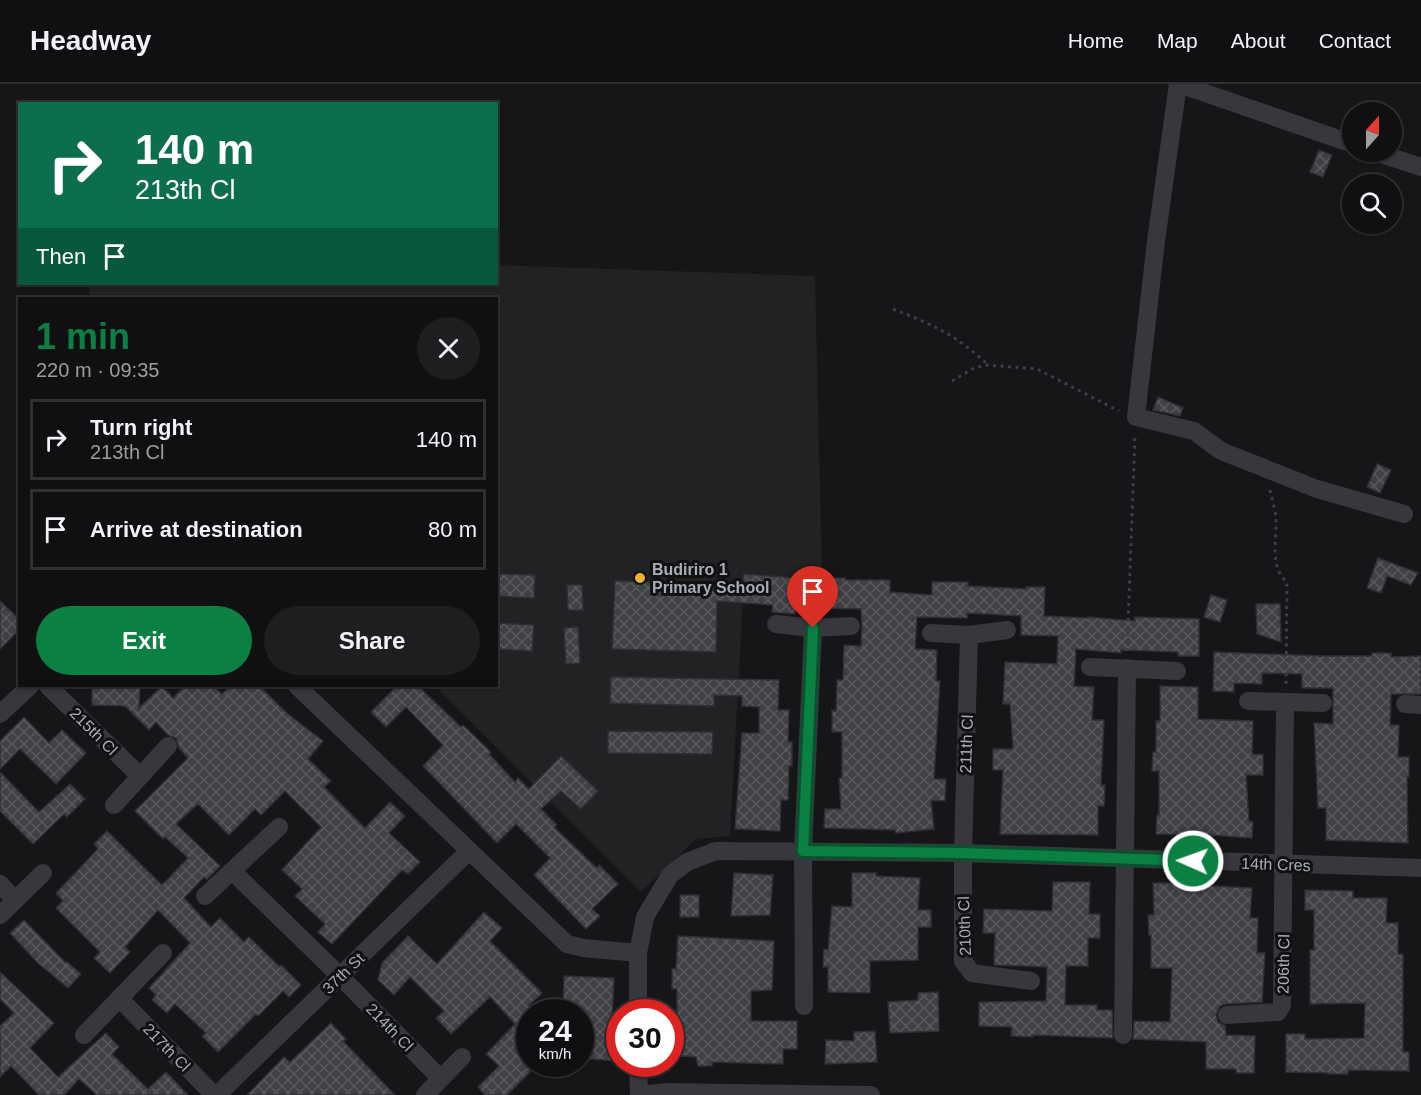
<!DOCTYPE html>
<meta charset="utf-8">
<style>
body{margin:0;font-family:Arial,sans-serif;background:#1e1e20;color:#f1f3f6;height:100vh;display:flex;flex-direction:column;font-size:22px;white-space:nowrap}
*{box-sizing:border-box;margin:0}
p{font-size:20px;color:#9c9d9f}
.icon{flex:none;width:33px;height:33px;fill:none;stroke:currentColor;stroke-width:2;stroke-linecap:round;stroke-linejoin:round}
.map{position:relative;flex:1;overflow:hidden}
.details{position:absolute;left:18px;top:213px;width:480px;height:390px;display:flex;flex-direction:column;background:#101012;border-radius:0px;box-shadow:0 2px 4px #0004,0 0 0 2px #303032}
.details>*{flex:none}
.banner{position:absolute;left:18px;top:18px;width:480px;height:183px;border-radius:0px;box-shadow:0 2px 4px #0004,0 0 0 2px #303032;background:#0b6e4f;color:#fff;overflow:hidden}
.needle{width:39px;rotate:21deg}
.fabs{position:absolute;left:1342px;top:18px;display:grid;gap:12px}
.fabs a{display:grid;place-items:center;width:60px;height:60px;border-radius:50%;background:#101012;box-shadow:0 2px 4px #0004,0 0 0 2px #303032;font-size:30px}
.speed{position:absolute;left:516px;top:915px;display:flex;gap:12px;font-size:30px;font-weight:700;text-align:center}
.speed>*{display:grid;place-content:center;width:78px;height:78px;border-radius:50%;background:#101012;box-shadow:0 2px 4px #0004,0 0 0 2px #303032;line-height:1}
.speed small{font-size:15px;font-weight:400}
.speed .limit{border:9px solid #d22;background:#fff;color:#111}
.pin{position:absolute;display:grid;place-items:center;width:51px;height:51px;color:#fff;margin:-62px -26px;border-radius:50% 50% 50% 0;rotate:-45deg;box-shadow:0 0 6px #0007}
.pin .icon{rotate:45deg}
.me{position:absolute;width:66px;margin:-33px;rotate:272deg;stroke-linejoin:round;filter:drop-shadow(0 0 4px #0008)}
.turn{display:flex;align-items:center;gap:21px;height:126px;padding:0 18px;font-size:27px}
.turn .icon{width:78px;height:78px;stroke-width:2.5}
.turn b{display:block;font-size:42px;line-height:51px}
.then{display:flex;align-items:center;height:57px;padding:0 18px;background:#0003;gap:12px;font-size:22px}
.round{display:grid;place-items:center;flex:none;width:63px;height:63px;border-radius:32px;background:#1e1e20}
.head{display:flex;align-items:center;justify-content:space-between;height:102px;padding:0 18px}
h1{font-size:36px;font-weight:800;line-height:45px;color:#0b8043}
.button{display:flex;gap:12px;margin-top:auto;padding:12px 18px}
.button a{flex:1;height:69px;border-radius:36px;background:#0b8043;color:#fff;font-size:24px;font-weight:800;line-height:69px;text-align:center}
.button a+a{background:#1e1e20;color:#f1f3f6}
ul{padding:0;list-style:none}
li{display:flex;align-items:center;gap:18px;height:81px;margin:0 12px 9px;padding:0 6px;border:3px solid #303032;border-radius:0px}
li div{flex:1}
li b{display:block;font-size:22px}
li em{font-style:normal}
header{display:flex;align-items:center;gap:36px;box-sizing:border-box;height:84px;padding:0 30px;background:#101012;border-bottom:2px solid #303032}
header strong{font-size:28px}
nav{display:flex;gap:33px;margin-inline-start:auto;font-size:21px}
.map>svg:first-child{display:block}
.built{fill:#222225}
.building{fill:url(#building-cross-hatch);stroke:#303034;stroke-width:1.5}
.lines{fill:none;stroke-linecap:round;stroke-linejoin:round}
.path{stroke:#3d3f44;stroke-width:3;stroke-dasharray:3 4.5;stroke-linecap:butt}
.minor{stroke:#37383d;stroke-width:18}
.route-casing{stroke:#07532c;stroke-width:15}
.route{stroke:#0b8043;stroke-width:10}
.poi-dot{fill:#f2b134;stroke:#111113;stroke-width:2}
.labels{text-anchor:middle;stroke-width:6;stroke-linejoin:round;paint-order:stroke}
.poi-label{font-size:16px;font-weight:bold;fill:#a8adb8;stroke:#111113;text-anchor:start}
.street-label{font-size:16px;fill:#a8adb8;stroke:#111113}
</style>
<header>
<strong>Headway</strong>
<nav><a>Home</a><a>Map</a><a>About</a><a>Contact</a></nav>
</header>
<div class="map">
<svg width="1421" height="1011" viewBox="0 0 1421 1011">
<defs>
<pattern id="building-cross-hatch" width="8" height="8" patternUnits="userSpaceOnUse" patternTransform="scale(1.5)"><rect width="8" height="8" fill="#404145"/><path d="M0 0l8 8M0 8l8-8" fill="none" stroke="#595a5e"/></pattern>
</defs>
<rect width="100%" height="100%" fill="#161618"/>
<!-- built -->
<polygon class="built" points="497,181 815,192 822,493 744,496 730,752 696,755 641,808 435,602 496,602 496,214 90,214 90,200 496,200"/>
<!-- building -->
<g class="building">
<polygon points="1319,66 1332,71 1323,93 1310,88"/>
<polygon points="1158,313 1183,324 1180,332 1153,326"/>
<polygon points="1377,380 1391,386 1380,409 1367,403"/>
<polygon points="1378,474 1418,489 1411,501 1387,492 1381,509 1367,504"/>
<polygon points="496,490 535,491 534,514 496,512"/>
<polygon points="744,490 796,494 795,530 772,528 773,521 717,517 716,568 612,565 615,497 743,501"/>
<polygon points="825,494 845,494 845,496 890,496 890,508 932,511 932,498 968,498 968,502 1026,505 1026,503 1045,503 1044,532 1088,534 1088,533 1135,537 1135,533 1199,535 1199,572 1178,572 1178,568 1121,566 1121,569 1076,565 1074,602 1094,603 1092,636 1104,636 1101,701 1105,701 1104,722 1098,722 1098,751 1000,750 1003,686 993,686 993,665 1013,665 1010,620 1003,620 1005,578 1057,580 1058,552 1021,551 1021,532 967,529 967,534 917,533 915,565 937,566 936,597 940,597 934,695 946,695 945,717 931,716 934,745 896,749 895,746 824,744 825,725 841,725 839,694 842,694 842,648 832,648 832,626 836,627 837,596 843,596 844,561 861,562 862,542 861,525 824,524"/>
<polygon points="567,501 582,501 583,526 568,526"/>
<polygon points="1211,511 1227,516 1220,538 1204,533"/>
<polygon points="0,517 20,536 20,545 0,565"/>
<polygon points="1256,520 1280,520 1281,558 1257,550"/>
<polygon points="496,539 534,541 532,567 496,565"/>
<polygon points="578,543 580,579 566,580 564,544"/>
<polygon points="1214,568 1322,572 1372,572 1372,569 1391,569 1391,573 1421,572 1421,610 1391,610 1390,641 1399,641 1398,673 1409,673 1409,693 1407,693 1408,759 1326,756 1326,724 1318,724 1314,639 1333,640 1333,604 1302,604 1302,590 1262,589 1262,600 1234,599 1234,608 1213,607"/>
<polygon points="611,593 779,596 778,626 789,626 788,658 792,658 792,682 789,682 788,716 781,716 780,747 735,745 742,649 759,649 759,623 742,622 742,612 714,611 714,622 610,619"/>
<polygon points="92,602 140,602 139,624 162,602 173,614 185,602 213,602 222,610 231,602 259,602 288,630 323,657 308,675 331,697 324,703 365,744 390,718 405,732 389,749 420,778 408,790 402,786 332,860 318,848 325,840 295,812 302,805 282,786 321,743 285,707 261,731 255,725 229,751 198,720 176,740 220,782 207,795 204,793 184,814 211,843 220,834 244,858 249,853 280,883 281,881 301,901 289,913 283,907 258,932 256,930 218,968 202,952 206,949 175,920 167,929 152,916 156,911 149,904 190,859 158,826 125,863 130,868 110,889 94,874 100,868 56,824 63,817 56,809 98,765 94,760 107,747 162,801 188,774 165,753 163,755 135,727 188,674 179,664 176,654 168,651 156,638 149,646 125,622 92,621"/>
<polygon points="397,602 418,602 461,643 463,641 491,668 489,670 515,698 518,694 529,705 561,672 598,707 581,725 561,707 541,725 557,741 554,743 597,784 599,781 618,800 592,825 600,832 586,845 534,791 550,774 516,740 497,759 423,682 443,661 406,623 386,643 371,628"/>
<polygon points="1160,602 1198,603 1198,635 1253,637 1252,670 1263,671 1263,691 1246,691 1249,737 1253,738 1252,754 1195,750 1195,751 1156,750 1157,731 1159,731 1159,687 1152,687 1153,668 1156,668 1156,637 1160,637"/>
<polygon points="24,633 49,659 62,646 86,669 56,700 20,665 0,685 0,657"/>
<polygon points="608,647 713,648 712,670 608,669"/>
<polygon points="0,688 39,728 70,700 85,715 67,733 64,730 33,760 0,727"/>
<polygon points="734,789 773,791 770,831 731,832"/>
<polygon points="852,789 876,789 876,792 920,794 918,826 931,826 931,843 918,843 918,876 870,877 870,909 828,908 828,883 823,883 824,865 828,866 832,822 852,823"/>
<polygon points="1053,798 1090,798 1089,830 1100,830 1100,854 1088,854 1088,882 1066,882 1065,921 1097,921 1097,926 1112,926 1113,954 1033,951 1033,953 1011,952 1012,943 979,942 979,918 1046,917 1047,883 994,881 995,849 983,849 984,825 1052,827"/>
<polygon points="1153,799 1193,799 1193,801 1252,804 1250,834 1258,834 1257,869 1265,869 1262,918 1226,920 1220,922 1216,931 1218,938 1225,942 1226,951 1255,952 1254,989 1236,989 1236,985 1206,985 1206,958 1133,955 1134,937 1170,938 1172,884 1151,884 1151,851 1149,851 1148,831 1154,831"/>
<polygon points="1305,806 1353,807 1353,814 1387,814 1386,839 1398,839 1398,870 1403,870 1403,968 1409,968 1409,987 1348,986 1348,990 1328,990 1328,989 1286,988 1286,950 1305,950 1305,955 1364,954 1365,919 1310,920 1310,866 1314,866 1314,826 1305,826"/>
<rect x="680" y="811" width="19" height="22"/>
<polygon points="484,828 502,844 490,857 542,909 529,921 530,988 507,1011 485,1011 478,1003 499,982 486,970 515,940 490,913 451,950 436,934 444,927 410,893 394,911 378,896 382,879 408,852 437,880"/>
<polygon points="24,836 66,879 67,878 81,890 68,904 38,879 10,849"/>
<polygon points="678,852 774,857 772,906 751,907 751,937 797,937 797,965 783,965 783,980 712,978 712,982 698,982 696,973 670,971 670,951 677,951 677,905 672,905 672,885 676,885"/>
<polygon points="0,888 54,939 30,964 58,993 106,949 119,963 112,970 148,1005 166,988 188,1011 97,1011 79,995 64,1011 39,1011 11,982 0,993 0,942 14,929 0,915"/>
<polygon points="564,892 614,894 611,957 618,957 616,977 580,974 580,928 563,928"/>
<polygon points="938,908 939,947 890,949 888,918 918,916 918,909"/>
<polygon points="331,939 346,955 343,957 395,1011 247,1011 284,973 290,978"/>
<polygon points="875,947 877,978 825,980 826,956 854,957 854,948"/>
</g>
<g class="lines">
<!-- path -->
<g class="path">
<path d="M893 225C932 240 958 252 988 281"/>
<polyline points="952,297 974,284 988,281 1037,285 1119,327"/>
<path d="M1270 406C1272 415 1275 425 1276 434 1277 456 1269 483 1287 498L1286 602"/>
<polyline points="1127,567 1135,352"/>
</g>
<!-- minor -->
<g class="minor">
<polyline points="1178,0 1156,157 1136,333 1194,347 1221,367 1317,405 1404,430"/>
<polyline points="1179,0 1353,60"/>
<polyline points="1375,68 1421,83"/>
<polyline points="776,540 813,544"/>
<polyline points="931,549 969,551 963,769 963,877 972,889 1031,897"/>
<polyline points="969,551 1007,546"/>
<polyline points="1090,583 1177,587"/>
<polyline points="48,602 140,692"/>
<polyline points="297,602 567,860 583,864 638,869"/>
<polyline points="1248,617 1323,619"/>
<polyline points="1405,620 1421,621"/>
<polyline points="0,630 30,602"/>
<polyline points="114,721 168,662"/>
<polyline points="232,787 340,892 440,994"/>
<polyline points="0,800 15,816"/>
<polyline points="205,812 279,743"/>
<polyline points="0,831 43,789"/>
<polyline points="119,914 214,1011"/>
<polyline points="804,922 803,767 813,544 851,542"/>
<polyline points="638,928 638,869 645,833 670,791 687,778 716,767 963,769 1421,784"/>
<polyline points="1227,931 1278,928 1282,921 1285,620"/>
<polyline points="84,951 163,869"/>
<polyline points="1123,951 1127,584"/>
<polyline points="638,980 639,1011"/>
<polyline points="217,1011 469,767"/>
<polyline points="425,1011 462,973"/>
<polyline points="641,1011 666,1008 871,1011"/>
</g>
</g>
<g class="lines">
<defs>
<polyline id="route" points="813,544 803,767 963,769 1193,777"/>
</defs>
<!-- route casing -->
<use href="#route" class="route-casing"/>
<!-- route -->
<use href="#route" class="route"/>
</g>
<!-- markers -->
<circle class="poi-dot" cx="640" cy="494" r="6"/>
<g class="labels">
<!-- poi labels -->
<g class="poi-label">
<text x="652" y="491">Budiriro 1<tspan x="652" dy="18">Primary School</tspan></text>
</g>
<!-- street labels -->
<g class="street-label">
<text transform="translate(94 647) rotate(45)" y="6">215th Cl</text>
<text transform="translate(966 660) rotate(-88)" y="6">211th Cl</text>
<text transform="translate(1276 780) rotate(2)" y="6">14th Cres</text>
<text transform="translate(964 842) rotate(-92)" y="6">210th Cl</text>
<text transform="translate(1283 880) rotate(-89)" y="6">206th Cl</text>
<text transform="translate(343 889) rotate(-44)" y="6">37th St</text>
<text transform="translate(390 943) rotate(46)" y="6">214th Cl</text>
<text transform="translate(167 963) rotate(46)" y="6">217th Cl</text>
</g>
</g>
</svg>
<div class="fabs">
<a><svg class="needle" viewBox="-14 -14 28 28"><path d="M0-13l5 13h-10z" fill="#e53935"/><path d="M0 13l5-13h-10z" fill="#9c9d9f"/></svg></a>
<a><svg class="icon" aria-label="search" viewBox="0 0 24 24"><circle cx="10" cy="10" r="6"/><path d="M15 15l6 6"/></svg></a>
</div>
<div class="speed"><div>24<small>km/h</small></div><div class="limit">30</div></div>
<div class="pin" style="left:813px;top:544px;background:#d93025"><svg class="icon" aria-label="arrive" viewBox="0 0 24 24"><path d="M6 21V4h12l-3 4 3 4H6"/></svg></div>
<svg class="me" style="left:1193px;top:777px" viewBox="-20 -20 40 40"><circle r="17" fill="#0b8043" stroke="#fff" stroke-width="3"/><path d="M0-11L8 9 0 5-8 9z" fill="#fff"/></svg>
<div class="banner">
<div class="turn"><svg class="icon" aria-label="right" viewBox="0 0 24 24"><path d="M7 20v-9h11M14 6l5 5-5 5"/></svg><div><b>140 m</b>213th Cl</div></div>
<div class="then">Then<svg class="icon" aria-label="arrive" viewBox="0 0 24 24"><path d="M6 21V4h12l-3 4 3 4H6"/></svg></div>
</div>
<section class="details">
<div class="head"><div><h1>1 min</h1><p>220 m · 09:35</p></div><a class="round"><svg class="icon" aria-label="close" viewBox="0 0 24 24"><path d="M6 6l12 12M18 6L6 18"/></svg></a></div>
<ul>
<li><svg class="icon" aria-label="right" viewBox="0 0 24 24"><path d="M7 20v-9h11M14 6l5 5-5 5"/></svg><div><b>Turn right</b><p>213th Cl</p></div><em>140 m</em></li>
<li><svg class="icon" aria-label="arrive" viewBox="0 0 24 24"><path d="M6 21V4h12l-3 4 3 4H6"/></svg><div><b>Arrive at destination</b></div><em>80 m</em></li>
</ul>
<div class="button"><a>Exit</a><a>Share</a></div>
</section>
</div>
